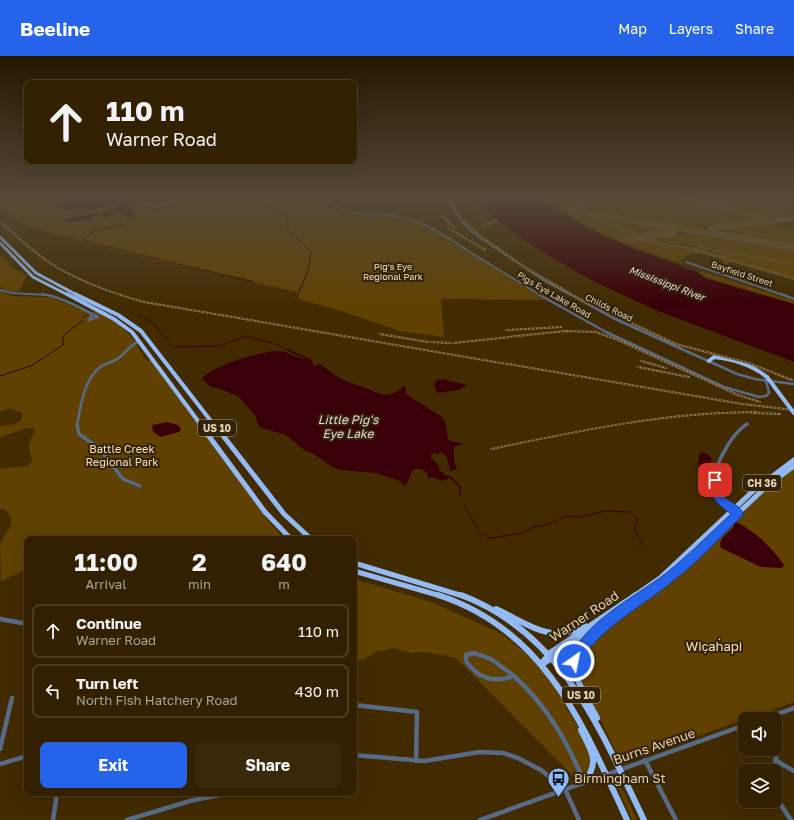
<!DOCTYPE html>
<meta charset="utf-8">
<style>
body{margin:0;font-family:"Golos Text",sans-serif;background:#3a280a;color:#f1f3f6;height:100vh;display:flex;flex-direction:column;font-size:15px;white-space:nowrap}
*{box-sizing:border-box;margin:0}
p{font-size:13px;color:#a8a399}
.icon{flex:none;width:22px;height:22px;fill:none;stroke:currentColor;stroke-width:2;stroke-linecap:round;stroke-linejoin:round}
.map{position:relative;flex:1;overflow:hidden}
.drawer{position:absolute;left:24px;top:480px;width:333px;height:260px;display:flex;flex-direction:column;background:#322000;border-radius:8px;box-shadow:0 4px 16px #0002,0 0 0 1px #4d3e22}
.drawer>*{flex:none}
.top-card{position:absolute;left:24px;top:24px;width:333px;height:84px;border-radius:8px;box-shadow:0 4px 16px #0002,0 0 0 1px #4d3e22;background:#322000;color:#f1f3f6;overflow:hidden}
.fabs{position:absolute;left:738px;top:656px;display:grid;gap:8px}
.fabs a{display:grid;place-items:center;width:44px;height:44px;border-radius:8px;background:#322000;box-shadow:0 4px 16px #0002,0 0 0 1px #4d3e22;font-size:20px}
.pin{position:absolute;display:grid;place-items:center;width:34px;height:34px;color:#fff;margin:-17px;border-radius:8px;box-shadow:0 2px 6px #0006}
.me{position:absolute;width:44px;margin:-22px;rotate:33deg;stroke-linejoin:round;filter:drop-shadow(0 0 3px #0008)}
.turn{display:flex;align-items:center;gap:14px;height:84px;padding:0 16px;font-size:18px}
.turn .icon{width:52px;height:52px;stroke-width:2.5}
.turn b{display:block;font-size:28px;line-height:34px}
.eta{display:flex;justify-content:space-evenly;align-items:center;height:68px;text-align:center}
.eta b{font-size:24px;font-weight:700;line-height:28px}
.action{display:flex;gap:8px;margin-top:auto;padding:8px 16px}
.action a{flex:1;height:46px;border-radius:8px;background:#2563eb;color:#fff;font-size:16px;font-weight:700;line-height:46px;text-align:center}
.action a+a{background:#3a280a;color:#f1f3f6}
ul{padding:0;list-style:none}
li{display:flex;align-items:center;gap:12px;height:54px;margin:0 8px 6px;padding:0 8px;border:2px solid #4d3e22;border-radius:8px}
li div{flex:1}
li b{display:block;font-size:15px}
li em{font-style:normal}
header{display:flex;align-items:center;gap:24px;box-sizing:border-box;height:56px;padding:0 20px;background:#2563eb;color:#fff}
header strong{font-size:19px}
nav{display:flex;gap:22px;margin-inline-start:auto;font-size:14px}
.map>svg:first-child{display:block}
.green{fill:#604102}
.water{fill:#3a0009}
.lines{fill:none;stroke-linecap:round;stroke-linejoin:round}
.stream{stroke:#3a0009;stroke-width:1}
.taxiway{fill:#685228;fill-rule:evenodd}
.runway{fill:#685228;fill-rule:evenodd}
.minor-far3{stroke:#576b88;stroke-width:2}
.minor-far2{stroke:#576b88;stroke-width:2.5}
.minor-far1{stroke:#576b88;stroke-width:3.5}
.minor{stroke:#576b88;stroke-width:4.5}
.highway-far3{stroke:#92baf4;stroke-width:3}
.highway-far2{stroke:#92baf4;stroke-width:4}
.highway-far1{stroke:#92baf4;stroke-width:5}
.highway{stroke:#92baf4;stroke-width:6}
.rail-casing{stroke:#8f7850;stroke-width:2}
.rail{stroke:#32240c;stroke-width:1;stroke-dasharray:2;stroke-linecap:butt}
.highway-bridge{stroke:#92baf4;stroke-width:4}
.route{fill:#2563eb;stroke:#184099}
.labels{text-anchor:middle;stroke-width:4;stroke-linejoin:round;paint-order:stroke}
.far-park-label{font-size:9px;fill:#fae0b9;stroke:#32240c}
.far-street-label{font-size:9px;fill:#e8d0ad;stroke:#32240c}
.far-water-label{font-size:10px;font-style:italic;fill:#eed4d4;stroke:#32240c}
.shield{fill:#32240c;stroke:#b19c7d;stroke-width:1}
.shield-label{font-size:10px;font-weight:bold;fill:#e8d0ad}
.park-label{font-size:11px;fill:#fae0b9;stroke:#32240c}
.water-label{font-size:12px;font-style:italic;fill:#eed4d4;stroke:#32240c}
.near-street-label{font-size:13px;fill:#e8d0ad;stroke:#32240c}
.near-park-label{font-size:13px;fill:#fae0b9;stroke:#32240c}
.near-poi-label{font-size:13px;fill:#e8d0ad;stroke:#32240c;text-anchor:start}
</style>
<header>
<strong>Beeline</strong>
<nav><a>Map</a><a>Layers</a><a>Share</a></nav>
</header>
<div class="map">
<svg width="794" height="764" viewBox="0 0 794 764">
<rect width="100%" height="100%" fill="#422b00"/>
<!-- green -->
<g class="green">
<polygon points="0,141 285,141 363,162 383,160 413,164 424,168 545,244 441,243 444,281 400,275 338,254 298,243 295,242 297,236 141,201 36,173 22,167 0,151"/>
<path d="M547 141H561L585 151 587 155 578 154 573 156 638 180 628 181 632 185 642 183 657 191 655 188 681 191 698 196 697 198 692 197 683 203 684 204 677 203 687 209C638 193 584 177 547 141Z"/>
<polygon points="566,141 608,141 617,149 616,153 625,161 596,156 592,152"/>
<polygon points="610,141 676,141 758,164 694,173 628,162"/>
<polygon points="698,141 723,141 792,160 772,162"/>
<polygon points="728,141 759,141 776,149 765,150"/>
<polygon points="606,164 631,167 644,179 607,166"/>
<polygon points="633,167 672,174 673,175 646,179"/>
<polygon points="773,167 794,173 794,189 716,175"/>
<polygon points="689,177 794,194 794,207 686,188 653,186 650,183"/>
<polygon points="684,190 794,208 794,222"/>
<polygon points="0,200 8,205 9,210 27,219 20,234 14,237 0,231"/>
<polygon points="726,204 731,207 726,209 723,214 731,213 749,219 745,225 757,229 717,217 723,208 723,205"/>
<polygon points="702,215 794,245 794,248 706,222 699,217"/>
<path d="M0 235 13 240 51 241 81 254 97 256 118 267 138 288 136 289 147 305 154 304 226 401 266 462 284 483H27V513L1 525 0 488 11 469V462L5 453 0 452V413L28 410 33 404C27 395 28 384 35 376L34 372H27L0 381V370L11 369 21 365 23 357 9 352 0 356Z"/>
<polygon points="794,412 794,646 661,693 624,701 617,698 577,615 577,598 611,567 669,525 769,431"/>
<polygon points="354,523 431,546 502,578 529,600 548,620 585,683 593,704 588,717 594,726 583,730 456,602 427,596 411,597 393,592 375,596 365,603 354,605"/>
<polygon points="615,725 624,736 637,764 632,764"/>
</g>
<!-- water -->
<g class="water">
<path d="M30 141H171C164 145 158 150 150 147 144 146 141 142 135 143L128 151 136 159 135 162C128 165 124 158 117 155L105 162 101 158 88 163 93 164 92 165C82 162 72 169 63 165 76 157 115 161 120 147L95 153 66 155 64 153 58 152 64 147H54L43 141Z"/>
<path d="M472 141H541C587 179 645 196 699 217L706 222 794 248V306L658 255 593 225 537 193 508 172Z"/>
<path d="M288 293 312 304 314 310 319 308 322 309C339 323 340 323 360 330 378 336 386 346 404 330L406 331V338L442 361 446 368 448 384 464 388 454 391V403L457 414H453L451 416C447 409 450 398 440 396L439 399 434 397 431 399V402L438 408 439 414 444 417 443 419 451 420 461 431V443L459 431 450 422 443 425 431 421 428 423 427 416C408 406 413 422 405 430L400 425 376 417 341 414 332 411 314 398 304 394 286 379 259 371 255 359 238 340 220 333V332H212L202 323C210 310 264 294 279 295 288 295 297 303 305 303L286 294Z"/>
<polygon points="443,323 467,329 459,334 437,337 434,328 437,324"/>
<polygon points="167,366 178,369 181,373 179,376 161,381 153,376 152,369"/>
<polygon points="703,396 710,400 712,404 705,416 700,414 698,410 699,398"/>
<path d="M734 465C754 474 772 491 784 509L782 512 761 511 721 492 720 487 723 481 734 471 733 467Z"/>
</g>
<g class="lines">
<!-- stream -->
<g class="stream">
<polyline points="246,141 286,160 288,164 285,168 289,175 311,196 308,215 296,243"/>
<polyline points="133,144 135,149 150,151 154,154 209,141"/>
<path d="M131 163 124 169 94 175 83 184C140 200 197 212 254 226"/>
<polyline points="139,259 154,268 173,291 220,290 245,280 272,287 287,293"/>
<polyline points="84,262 87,258"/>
<polyline points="0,320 31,310 63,289 63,280 83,264"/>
<polyline points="462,446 480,477 490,482 518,478 534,471 547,469 566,460 580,461 605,455 630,456 638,464 634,474 643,486 639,491"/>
</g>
<!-- taxiway -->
<g class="taxiway">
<polygon points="562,141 566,141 589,150 589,158 642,179 652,185 686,190 794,221 794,224 683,192 649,187 638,181 586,160 586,152"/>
<polygon points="694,141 698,141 694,144 692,144 692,142"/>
<polygon points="724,141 729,141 770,151 776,149 760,142 759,141 763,141 781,149 794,147 794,149 774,152 794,157 794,159"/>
<polygon points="697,190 794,207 794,209 699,192 697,192"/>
</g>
<!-- runway -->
<polygon class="runway" points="679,141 694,141 768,160 769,162 794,159 794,165 716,175 794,187 794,195 678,175 677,179 673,180 630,186 626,185 624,183 626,181 670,174 573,158 568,155 573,152 707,174 708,170 712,169 756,163 680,143"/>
<!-- minor-far3 -->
<g class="minor-far3">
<path d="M325 141C349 165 367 155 396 160 424 164 446 181 470 196 493 210 517 225 540 239"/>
<polyline points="445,141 461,165 473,177 545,225 571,239"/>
<polyline points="686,206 783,239"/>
<polyline points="0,234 12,237 47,239"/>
</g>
<!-- minor-far2 -->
<g class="minor-far2">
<path d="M42 238C62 241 80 252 98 261L89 264 92 258"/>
<polyline points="538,238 606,276 724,331 759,341 766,340 769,337 766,325"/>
<polyline points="570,238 613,262 737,318 755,323 794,328"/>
<polyline points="781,238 794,243"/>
<path d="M77 369C81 350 83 326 99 312 105 307 114 306 120 301 129 293 128 291 139 285"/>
<polyline points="746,369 747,368"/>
</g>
<!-- minor-far1 -->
<g class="minor-far1">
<polyline points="77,368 79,378 99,392 123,423 140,430"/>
<path d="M738 457C729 452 719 446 715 436 708 417 731 378 747 368"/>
</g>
<!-- minor -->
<g class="minor">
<polyline points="0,563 27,568"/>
<path d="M474 597 491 603 514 620C493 627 479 623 466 605V599Z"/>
<path d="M514 620C547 650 567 685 584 726"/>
<polyline points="354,649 417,656 416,705"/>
<polyline points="763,663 794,652"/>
<polyline points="0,693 12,642"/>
<polyline points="354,699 424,705 480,696 503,697 518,702 541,714 565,733 579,764"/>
<polyline points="645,704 676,764"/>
<polyline points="775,704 794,715"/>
<polyline points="0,708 27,700"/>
<polyline points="757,711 759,715"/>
<polyline points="774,715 777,698 775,690"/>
<polyline points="775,740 791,764"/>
<polyline points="53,764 57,737"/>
<polyline points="127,764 190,745 228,737"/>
<polyline points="480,764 745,669"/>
</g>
<!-- highway-far3 -->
<g class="highway-far3">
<polyline points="0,181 36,217 77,239"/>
<polyline points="0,187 33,221 68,239"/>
</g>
<!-- highway-far2 -->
<g class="highway-far2">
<polyline points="67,238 114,263 132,276 201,369"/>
<polyline points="75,238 118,259 141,275 214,369"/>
<path d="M709 305 714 301C733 303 752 309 767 321"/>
</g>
<!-- highway-far1 -->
<g class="highway-far1">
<polyline points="200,368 265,456 291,483"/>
<polyline points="214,368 284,458 311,483"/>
<polyline points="354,507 463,540"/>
<polyline points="354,515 441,540"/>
<polyline points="634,540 660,522 753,435 794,404"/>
<polyline points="645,540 661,529 767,430 794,410"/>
</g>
<!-- highway -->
<g class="highway">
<path d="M438 539C546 574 583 669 627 764"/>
<path d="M461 539C562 577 600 673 644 764"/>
<path d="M496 553C529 568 548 588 585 570"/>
<polyline points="542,607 550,597 636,539"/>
<polyline points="544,607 647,539"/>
<path d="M597 662C589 646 569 617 576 599 580 589 592 581 599 574"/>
<path d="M581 674C591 695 601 705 584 726"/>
</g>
<defs>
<g id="rail">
<polyline points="448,141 463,164 479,179 523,210 580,243 676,288 748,307 792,324"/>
<polyline points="442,160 455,172"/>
<path d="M0 166C17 180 32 195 50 207 79 226 111 237 144 246L742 348 794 354"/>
<polyline points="483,170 496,165"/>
<polyline points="447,171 485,194"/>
<polyline points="506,274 561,271"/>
<polyline points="380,278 428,286"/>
<polyline points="431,286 450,287"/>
<polyline points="453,287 565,275 596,276 618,284 738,339 760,346"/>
<polyline points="641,305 666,312"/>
<polyline points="638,311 689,321"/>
<polyline points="752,357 780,358"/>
<path d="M491 393C578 375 667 356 757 356"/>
</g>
</defs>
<!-- rail casing -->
<use href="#rail" class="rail-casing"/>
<!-- rail -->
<use href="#rail" class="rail"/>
<!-- highway-bridge -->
<polyline class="highway-bridge" points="767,321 794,357"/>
</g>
<!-- sky -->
<linearGradient id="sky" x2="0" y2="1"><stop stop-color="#241800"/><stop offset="0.57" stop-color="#544a37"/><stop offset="1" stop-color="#544a37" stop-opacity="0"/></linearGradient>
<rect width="794" height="248" fill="url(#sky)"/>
<!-- route -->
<path class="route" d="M715 420 720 424C716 446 736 443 743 457L742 460C719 482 698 506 673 525 645 549 594 575 579 609L574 611 570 609 568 605C585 565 632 543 665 518 688 500 709 478 731 458 719 449 707 440 710 424Z"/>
<!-- icons -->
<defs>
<symbol id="bus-pin" viewBox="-11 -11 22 30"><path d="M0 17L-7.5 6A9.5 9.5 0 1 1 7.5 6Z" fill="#8bb9fc" stroke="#32240c"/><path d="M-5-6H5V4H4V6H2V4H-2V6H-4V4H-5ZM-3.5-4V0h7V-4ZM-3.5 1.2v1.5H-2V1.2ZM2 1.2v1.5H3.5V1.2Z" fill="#111"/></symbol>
</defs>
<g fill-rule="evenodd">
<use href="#bus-pin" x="546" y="710" width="25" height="34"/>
</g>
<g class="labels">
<!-- far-park labels -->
<g class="far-park-label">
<text x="393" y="214">Pig's Eye<tspan x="393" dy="10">Regional Park</tspan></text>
</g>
<!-- far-street labels -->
<g class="far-street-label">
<text transform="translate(742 218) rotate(18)" y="3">Bayfield Street</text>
<text transform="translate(554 239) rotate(30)" y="3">Pigs Eye Lake Road</text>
<text transform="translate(609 252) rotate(26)" y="3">Childs Road</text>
</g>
<!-- far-water labels -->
<g class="far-water-label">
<text transform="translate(667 227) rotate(21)" y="4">Mississippi River</text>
</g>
<!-- shield labels -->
<g class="shield">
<rect x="198" y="364" width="38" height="16" rx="3"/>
<rect x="743" y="419" width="38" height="16" rx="3"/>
<rect x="562" y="631" width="38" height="16" rx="3"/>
</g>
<g class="shield-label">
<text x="217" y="376">US 10</text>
<text x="762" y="431">CH 36</text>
<text x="581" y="643">US 10</text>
</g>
<!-- park labels -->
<g class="park-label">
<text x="122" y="397">Battle Creek<tspan x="122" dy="13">Regional Park</tspan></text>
</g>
<!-- water labels -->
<g class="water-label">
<text x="348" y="368">Little Pig's<tspan x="348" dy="14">Eye Lake</tspan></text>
</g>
<!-- near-street labels -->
<g class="near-street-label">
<text transform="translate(584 560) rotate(-34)" y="5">Warner Road</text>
<text transform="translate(654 690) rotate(-19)" y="5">Burns Avenue</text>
</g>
<!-- near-park labels -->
<g class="near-park-label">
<text x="714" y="595">Wic̣aḣapi</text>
</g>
<!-- near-poi labels -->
<g class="near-poi-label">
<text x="574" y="727">Birmingham St</text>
</g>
</g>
</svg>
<div class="fabs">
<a><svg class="icon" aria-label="sound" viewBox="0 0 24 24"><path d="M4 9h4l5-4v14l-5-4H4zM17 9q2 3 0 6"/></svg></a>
<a><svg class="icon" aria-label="layers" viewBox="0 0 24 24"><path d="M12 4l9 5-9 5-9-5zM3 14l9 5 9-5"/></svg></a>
</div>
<div class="pin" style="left:715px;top:424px;background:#d93025"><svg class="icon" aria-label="arrive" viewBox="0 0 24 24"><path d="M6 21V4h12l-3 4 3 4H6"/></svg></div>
<svg class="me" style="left:574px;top:605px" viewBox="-20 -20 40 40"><circle r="17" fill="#2563eb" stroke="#fff" stroke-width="3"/><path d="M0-11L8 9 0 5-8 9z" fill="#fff"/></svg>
<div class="top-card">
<div class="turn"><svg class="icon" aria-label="ahead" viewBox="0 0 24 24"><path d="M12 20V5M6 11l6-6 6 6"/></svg><div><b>110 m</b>Warner Road</div></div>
</div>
<section class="drawer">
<div class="eta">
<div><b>11:00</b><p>Arrival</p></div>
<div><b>2</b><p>min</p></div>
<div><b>640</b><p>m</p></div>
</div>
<ul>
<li><svg class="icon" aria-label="ahead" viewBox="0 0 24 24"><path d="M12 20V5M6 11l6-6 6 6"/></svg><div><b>Continue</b><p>Warner Road</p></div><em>110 m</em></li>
<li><svg class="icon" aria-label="left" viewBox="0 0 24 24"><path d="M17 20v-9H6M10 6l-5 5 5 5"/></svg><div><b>Turn left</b><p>North Fish Hatchery Road</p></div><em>430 m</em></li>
</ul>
<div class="action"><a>Exit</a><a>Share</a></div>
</section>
</div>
